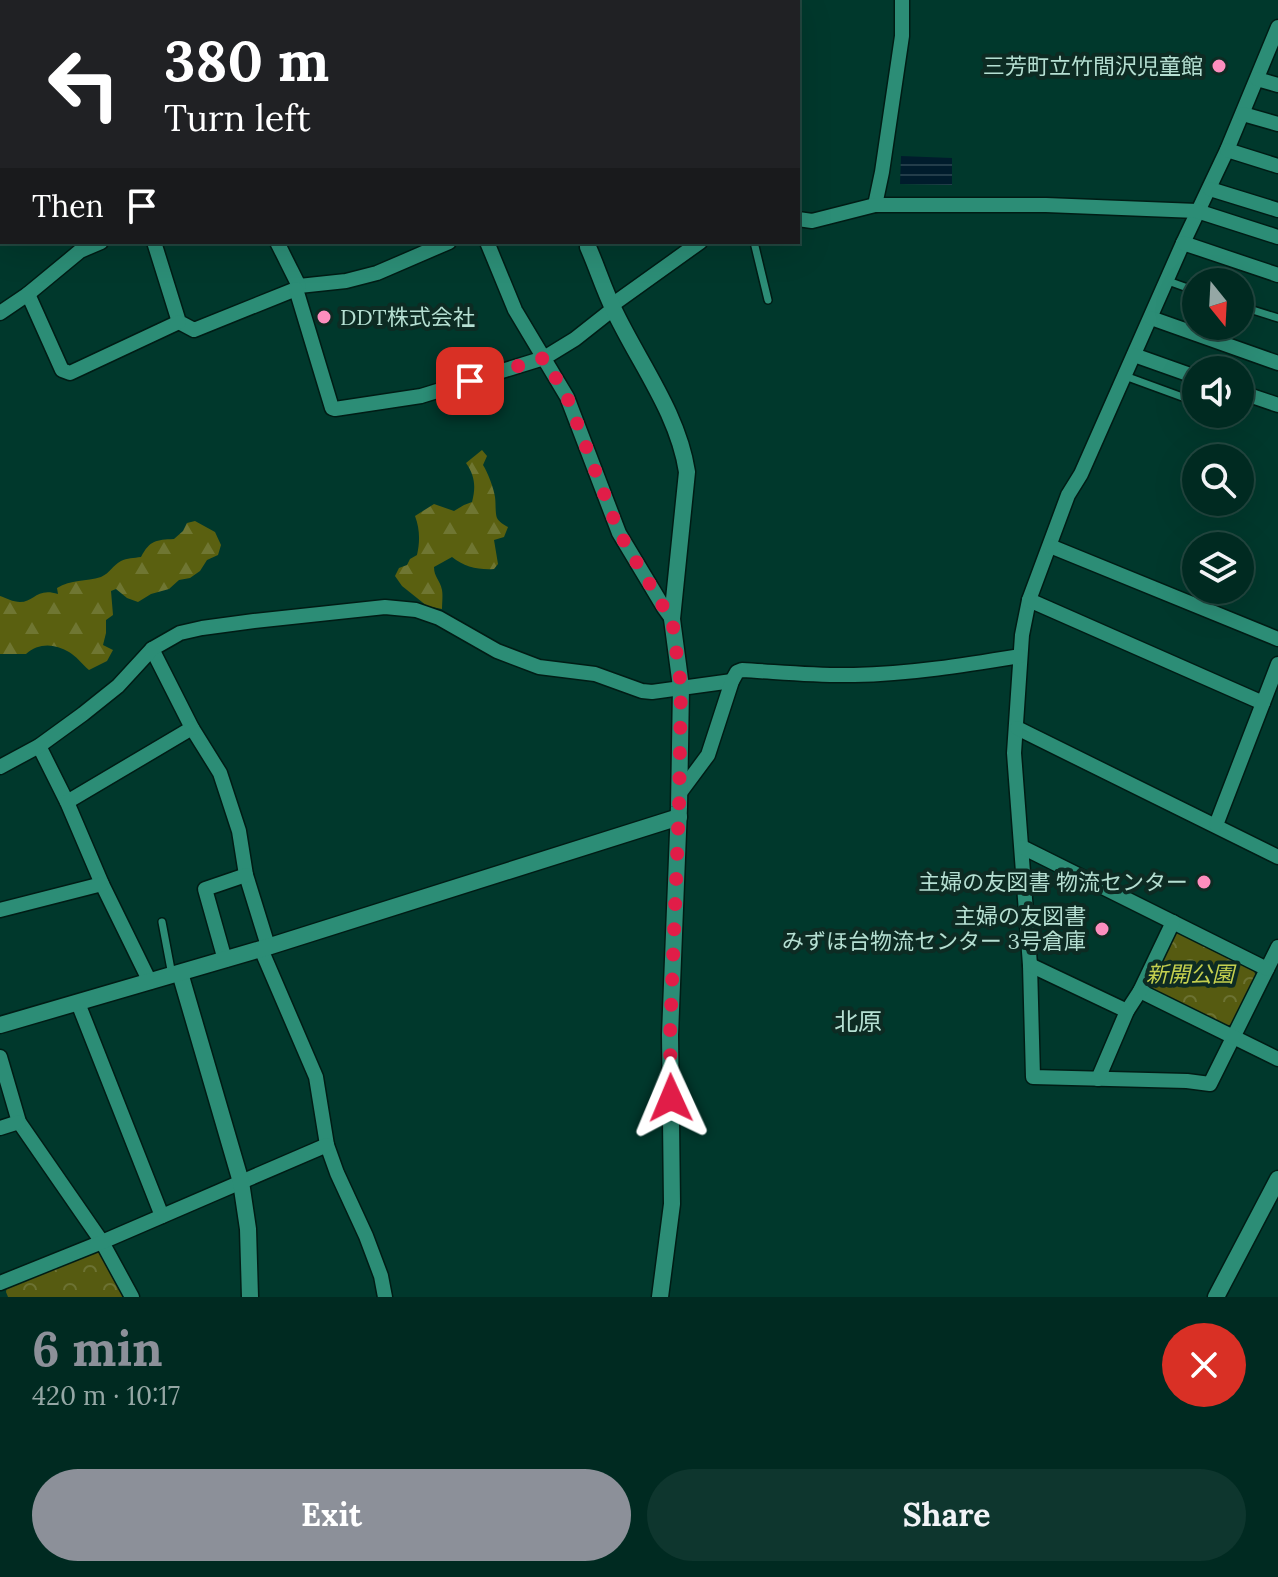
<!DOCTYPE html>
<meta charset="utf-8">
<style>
body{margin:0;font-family:Lora,"Noto Sans JP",serif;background:#0e362e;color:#f1f3f6;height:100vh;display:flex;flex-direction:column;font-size:30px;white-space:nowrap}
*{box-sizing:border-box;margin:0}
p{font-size:26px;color:#95a7a5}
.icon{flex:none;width:44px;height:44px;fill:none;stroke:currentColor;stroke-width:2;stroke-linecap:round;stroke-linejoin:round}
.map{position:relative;height:1297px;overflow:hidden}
.sheet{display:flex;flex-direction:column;background:#002a21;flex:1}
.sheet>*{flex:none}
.banner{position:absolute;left:0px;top:0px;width:800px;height:244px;box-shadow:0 8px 32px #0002,0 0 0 2px #22463f;background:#202124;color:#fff;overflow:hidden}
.needle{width:52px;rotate:162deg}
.tools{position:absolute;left:1182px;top:268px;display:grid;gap:16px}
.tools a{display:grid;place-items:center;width:72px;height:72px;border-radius:50%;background:#002a21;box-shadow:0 8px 32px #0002,0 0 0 2px #22463f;font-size:40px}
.pin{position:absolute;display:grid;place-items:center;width:68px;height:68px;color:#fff;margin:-34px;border-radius:16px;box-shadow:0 4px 12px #0006}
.me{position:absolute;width:88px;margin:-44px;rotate:359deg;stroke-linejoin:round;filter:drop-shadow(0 0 6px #0008)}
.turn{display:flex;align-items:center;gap:28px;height:168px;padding:0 32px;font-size:36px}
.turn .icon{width:104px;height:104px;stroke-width:2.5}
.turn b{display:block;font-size:56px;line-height:68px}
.then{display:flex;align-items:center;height:76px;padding:0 32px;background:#0003;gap:16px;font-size:30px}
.round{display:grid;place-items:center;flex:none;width:84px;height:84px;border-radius:42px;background:#0e362e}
.overview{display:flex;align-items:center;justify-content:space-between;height:136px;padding:0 32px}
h1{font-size:48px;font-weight:700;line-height:60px;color:#8c9099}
.cta{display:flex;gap:16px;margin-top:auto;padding:16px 32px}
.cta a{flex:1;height:92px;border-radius:48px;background:#8c9099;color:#fff;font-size:32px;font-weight:700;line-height:92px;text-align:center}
.cta a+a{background:#0e362e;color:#f1f3f6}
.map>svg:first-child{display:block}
.forest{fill:url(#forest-firs)}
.park{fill:url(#park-crowns)}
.water{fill:url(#water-rules)}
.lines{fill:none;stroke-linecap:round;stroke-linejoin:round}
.service-casing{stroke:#001c15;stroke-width:10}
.minor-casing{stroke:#001c15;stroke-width:17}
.tertiary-casing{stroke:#001c15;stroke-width:19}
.service{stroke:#2c8d76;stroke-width:7}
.minor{stroke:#2c8d76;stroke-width:14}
.tertiary{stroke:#2c8d76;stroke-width:16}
.route{stroke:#e11d48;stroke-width:14;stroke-dasharray:0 25.2}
.poi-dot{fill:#fd8ebe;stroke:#0d2b23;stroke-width:3}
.labels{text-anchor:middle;stroke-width:8;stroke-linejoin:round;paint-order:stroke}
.poi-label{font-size:22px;fill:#b5dfd2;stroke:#0d2b23;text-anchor:end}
.park-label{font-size:22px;font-style:italic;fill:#c5d04f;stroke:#0d2b23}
.neighbourhood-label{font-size:24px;fill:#b5dfd2;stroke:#0d2b23}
</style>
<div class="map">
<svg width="1278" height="1297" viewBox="0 0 1278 1297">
<defs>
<pattern id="forest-firs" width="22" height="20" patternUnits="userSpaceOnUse" patternTransform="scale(2)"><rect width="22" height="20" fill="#5a6010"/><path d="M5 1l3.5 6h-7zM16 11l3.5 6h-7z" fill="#6f7632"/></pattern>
<pattern id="park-crowns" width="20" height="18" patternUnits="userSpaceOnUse" patternTransform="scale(2)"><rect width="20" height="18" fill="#565b11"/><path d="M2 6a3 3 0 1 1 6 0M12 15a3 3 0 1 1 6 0" fill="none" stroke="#6c7233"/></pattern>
<pattern id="water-rules" width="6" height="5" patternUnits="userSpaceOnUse" patternTransform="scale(2)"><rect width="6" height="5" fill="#001c2c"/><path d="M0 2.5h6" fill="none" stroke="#233d4a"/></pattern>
</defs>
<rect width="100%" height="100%" fill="#00382c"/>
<!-- forest -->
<g class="forest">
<path d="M482 450 487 456 483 465C488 473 494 489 495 497 496 504 495 513 497 518 499 522 504 525 508 527L504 537 494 540 498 564 494 569C479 570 464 567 452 557L434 567C434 577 440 580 442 590 443 596 442 603 442 609L427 606 402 586 395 576 399 568 407 565 410 559 417 555C420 542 420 529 415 516L434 504 454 511 464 505 472 502C476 487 475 476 466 463Z"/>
<path d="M195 521 215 532 221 545 218 555 207 560 200 571 190 578 179 580 169 589 151 594 138 602 127 598 116 589 111 591 113 615 106 620V633L103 645 113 650 107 661 89 670C82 664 76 656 69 652 54 643 38 643 26 654H0V596C6 598 13 602 20 602 34 602 37 587 58 594L57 588C71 579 86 582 101 577 110 573 113 565 121 561 127 558 134 558 141 557 150 540 156 540 174 539L183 531 187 523Z"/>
</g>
<!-- park -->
<g class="park">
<polygon points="1179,932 1254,971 1256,977 1233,1024 1225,1026 1151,989 1148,983 1172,934"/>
<polygon points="97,1251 104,1254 124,1297 8,1297 6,1292 7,1286"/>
</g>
<!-- water -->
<polygon class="water" points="901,156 952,158 952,185 900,184"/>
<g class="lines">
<defs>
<g id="service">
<polyline points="433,0 435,2"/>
<polyline points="754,242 768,300"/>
<polyline points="1168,281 1196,291"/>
<polyline points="1240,306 1278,318"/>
<polyline points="1125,376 1196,402"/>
<polyline points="162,922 172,975"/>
</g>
<g id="minor">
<polyline points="148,0 148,2"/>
<polyline points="319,2 322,0"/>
<polyline points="1278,27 1227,150 1183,243 1081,474 1068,495 1029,600 1022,635 1014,753 1030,965 1033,1077 1187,1081 1210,1084 1278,947"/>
<polyline points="1257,79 1278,85"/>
<polyline points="1243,114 1278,124"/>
<polyline points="1227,150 1278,166"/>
<polyline points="1210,189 1278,210"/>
<polyline points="875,205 882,172 902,36 902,0"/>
<polyline points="798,219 812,221 875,205 1046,205 1197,211 1278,237"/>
<polyline points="154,242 179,322 194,330 296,289 299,286 346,281 377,273 449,242"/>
<polyline points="277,242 299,286"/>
<polyline points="487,242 515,310 567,397 619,533 664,608 672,619"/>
<polyline points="1183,243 1278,275"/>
<polyline points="296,289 332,408 335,409 421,396 544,358 575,339 613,309"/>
<polyline points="28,294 62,370 70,373 179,322"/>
<polyline points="612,305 700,242"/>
<polyline points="0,313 28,294 80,251 101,242"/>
<polyline points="1151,318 1278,363"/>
<polyline points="1134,355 1196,377"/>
<polyline points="1240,392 1278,405"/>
<polyline points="1050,546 1278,639"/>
<polyline points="1029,600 1263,703"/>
<polyline points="152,649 192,728 220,773 239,831 246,875 268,946"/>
<polyline points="1017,728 1278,857"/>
<polyline points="39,746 67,802 102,884 150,982"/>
<polyline points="0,767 39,746 83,714 118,686 152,649 180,633 202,628 254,621 385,607 416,610 439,618 497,651 539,667 595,674 642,691 652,692 732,681"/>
<path d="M679 794 708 755 732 681 737 672 742 670C779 672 816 676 854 675 910 674 965 665 1020 656"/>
<polyline points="67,802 192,728"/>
<polyline points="1216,825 1278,664"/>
<polyline points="1022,847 1267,969"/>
<polyline points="0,910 102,884"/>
<polyline points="261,949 316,1077 327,1145 337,1173 366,1236 381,1276 385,1297"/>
<polyline points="225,960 205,889 246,875"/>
<polyline points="1030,965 1127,1011"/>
<polyline points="1140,991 1278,1059"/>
<polyline points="78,1003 162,1216"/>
<polyline points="0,1057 19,1122 102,1242 132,1297"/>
<polyline points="1098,1079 1127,1011 1140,991 1173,922"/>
<polyline points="0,1128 19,1122"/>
<polyline points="0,1283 102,1242 327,1145"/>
</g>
<g id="tertiary">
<polyline points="563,0 564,2"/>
<path d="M588 242V247C597 267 604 290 614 310 639 363 678 413 687 472L672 619 681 687 679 807 670 1035 672 1204 660 1297"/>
<polyline points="180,973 241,1182 248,1229 250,1297"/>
<polyline points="0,1025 261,949 679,817"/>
<polyline points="1216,1297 1278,1179"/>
</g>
</defs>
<!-- service casing -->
<use href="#service" class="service-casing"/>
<!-- minor casing -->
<use href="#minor" class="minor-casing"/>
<!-- tertiary casing -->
<use href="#tertiary" class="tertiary-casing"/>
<!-- service -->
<use href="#service" class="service"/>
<!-- minor -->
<use href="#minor" class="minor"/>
<!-- tertiary -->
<use href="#tertiary" class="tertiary"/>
</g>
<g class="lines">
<!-- route -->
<polyline class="route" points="470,381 544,358 567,397 619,533 664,608 672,619 681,687 679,807 670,1035 671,1098"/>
</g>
<!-- markers -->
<g class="poi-dot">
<circle cx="1219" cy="66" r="8"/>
<circle cx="324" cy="317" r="8"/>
<circle cx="1204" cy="882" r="8"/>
<circle cx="1102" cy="929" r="8"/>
</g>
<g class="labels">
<!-- poi labels -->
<g class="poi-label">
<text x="1203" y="74">三芳町立竹間沢児童館</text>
<text x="340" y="325" text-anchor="start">DDT株式会社</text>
<text x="1188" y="890">主婦の友図書 物流センター</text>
<text x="1086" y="924">主婦の友図書<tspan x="1086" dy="25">みずほ台物流センター 3号倉庫</tspan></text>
</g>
<!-- park labels -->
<g class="park-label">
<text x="1190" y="982">新開公園</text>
</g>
<!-- neighbourhood labels -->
<g class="neighbourhood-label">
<text x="858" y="1030">北原</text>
</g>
</g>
</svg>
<div class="tools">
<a><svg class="needle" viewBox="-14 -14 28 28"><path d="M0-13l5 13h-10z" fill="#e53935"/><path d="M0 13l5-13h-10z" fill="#95a7a5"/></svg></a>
<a><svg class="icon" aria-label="sound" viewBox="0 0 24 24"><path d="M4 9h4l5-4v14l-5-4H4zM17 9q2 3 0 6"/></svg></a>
<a><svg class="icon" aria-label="search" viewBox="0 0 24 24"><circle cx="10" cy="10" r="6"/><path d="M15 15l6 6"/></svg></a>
<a><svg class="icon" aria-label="layers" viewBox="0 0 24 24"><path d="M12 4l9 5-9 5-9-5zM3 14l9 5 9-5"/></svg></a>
</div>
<div class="pin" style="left:470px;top:381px;background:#d93025"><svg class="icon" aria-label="arrive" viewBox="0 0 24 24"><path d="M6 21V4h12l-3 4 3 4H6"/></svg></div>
<svg class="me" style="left:671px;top:1098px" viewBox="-20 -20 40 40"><path d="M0-17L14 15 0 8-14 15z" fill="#e11d48" stroke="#fff" stroke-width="4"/></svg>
<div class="banner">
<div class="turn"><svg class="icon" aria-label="left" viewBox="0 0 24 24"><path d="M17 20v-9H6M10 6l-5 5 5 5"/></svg><div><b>380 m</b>Turn left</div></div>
<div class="then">Then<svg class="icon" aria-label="arrive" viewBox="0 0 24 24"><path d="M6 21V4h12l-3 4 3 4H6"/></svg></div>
</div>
</div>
<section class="sheet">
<div class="overview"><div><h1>6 min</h1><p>420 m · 10:17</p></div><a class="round" style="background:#d93025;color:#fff"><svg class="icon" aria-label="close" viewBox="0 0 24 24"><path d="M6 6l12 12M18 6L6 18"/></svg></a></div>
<div class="cta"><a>Exit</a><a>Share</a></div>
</section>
